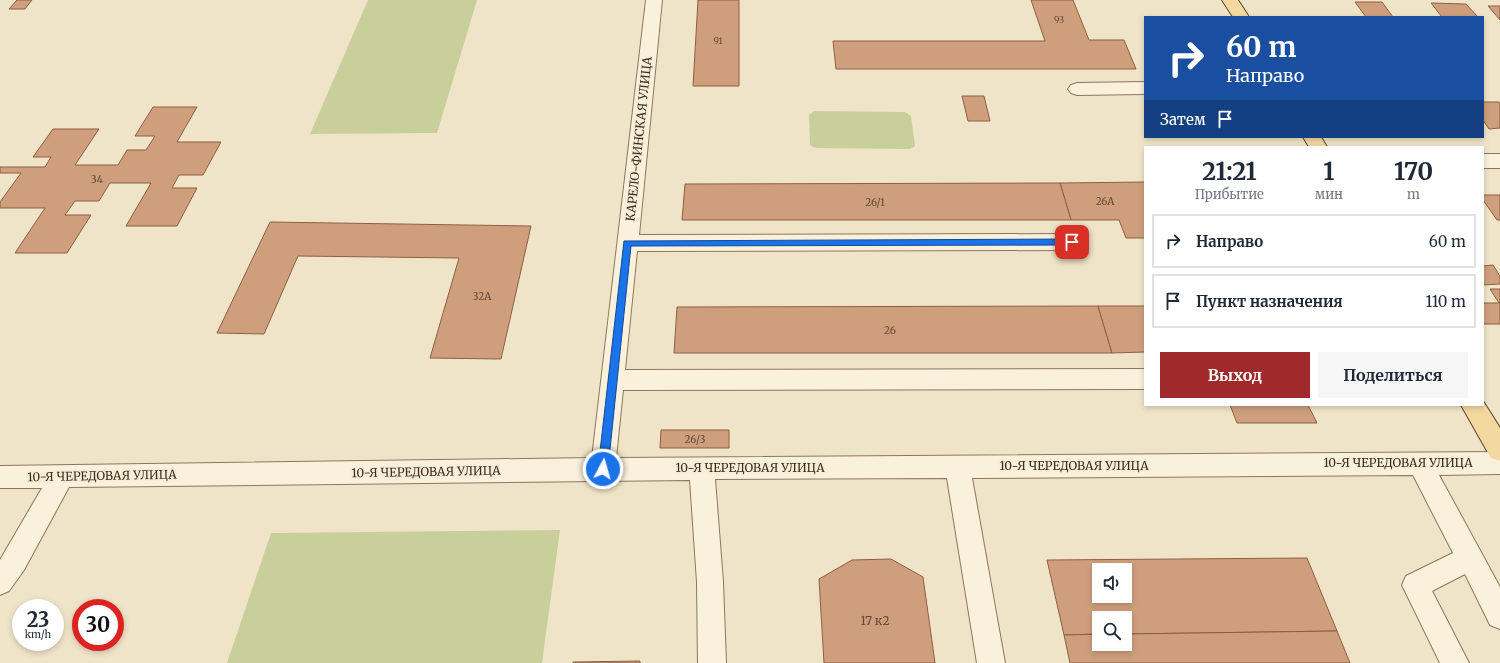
<!DOCTYPE html>
<html lang="ru">
<meta charset="utf-8">
<style>
body{margin:0;font-family:Merriweather,serif;background:#f6f6f7;color:#1f2937;height:100vh;display:flex;flex-direction:column;font-size:15px;white-space:nowrap}
*{box-sizing:border-box;margin:0}
p{font-size:13px;color:#747a83}
.icon{flex:none;width:22px;height:22px;fill:none;stroke:currentColor;stroke-width:2;stroke-linecap:round;stroke-linejoin:round}
.map{position:relative;flex:1;overflow:hidden}
.drawer{position:absolute;left:1144px;top:146px;width:340px;height:260px;display:flex;flex-direction:column;background:#fff;border-radius:0px;box-shadow:0 2px 6px #0003}
.drawer>*{flex:none}
.guide{position:absolute;left:1144px;top:16px;width:340px;height:122px;border-radius:0px;box-shadow:0 2px 6px #0003;background:#1a4fa0;color:#fff;overflow:hidden}
.buttons{position:absolute;left:1092px;top:563px;display:grid;gap:8px}
.buttons a{display:grid;place-items:center;width:40px;height:40px;border-radius:0px;background:#fff;box-shadow:0 2px 6px #0003;font-size:20px}
.speed{position:absolute;left:12px;top:599px;display:flex;gap:8px;font-size:20px;font-weight:700;text-align:center}
.speed>*{display:grid;place-content:center;width:52px;height:52px;border-radius:50%;background:#fff;box-shadow:0 2px 6px #0003;line-height:1}
.speed small{font-size:10px;font-weight:400}
.speed .limit{border:6px solid #d22;background:#fff;color:#111}
.pin{position:absolute;display:grid;place-items:center;width:34px;height:34px;color:#fff;margin:-17px;border-radius:8px;box-shadow:0 2px 6px #0006}
.me{position:absolute;width:44px;margin:-22px;rotate:6deg;stroke-linejoin:round;filter:drop-shadow(0 0 3px #0008)}
.turn{display:flex;align-items:center;gap:14px;height:84px;padding:0 16px;font-size:18px}
.turn .icon{width:52px;height:52px;stroke-width:2.5}
.turn b{display:block;font-size:28px;line-height:34px}
.then{display:flex;align-items:center;height:38px;padding:0 16px;background:#0003;gap:8px;font-size:15px}
.eta{display:flex;justify-content:space-evenly;align-items:center;height:68px;text-align:center}
.eta b{font-size:24px;font-weight:700;line-height:28px}
.primary-button{display:flex;gap:8px;margin-top:auto;padding:8px 16px}
.primary-button a{flex:1;height:46px;border-radius:0px;background:#9e2a2b;color:#fff;font-size:16px;font-weight:700;line-height:46px;text-align:center}
.primary-button a+a{background:#f6f6f7;color:#1f2937}
ul{padding:0;list-style:none}
li{display:flex;align-items:center;gap:12px;height:54px;margin:0 8px 6px;padding:0 8px;border:2px solid #e0e1e3;border-radius:0px}
li div{flex:1}
li b{display:block;font-size:15px}
li em{font-style:normal}
.map>svg:first-child{display:block}
.green{fill:#c9cf9b}
.building{fill:#cf9f7d;stroke:#8d5f41;fill-rule:evenodd}
.lines{fill:none;stroke-linecap:round;stroke-linejoin:round}
.minor-casing{stroke:#8d765c;stroke-width:2}
.major-casing{stroke:#5b4430;stroke-width:2}
.minor{fill:#faf1dc;fill-rule:evenodd}
.major{fill:#f3d9a0;fill-rule:evenodd}
.route{fill:#1a73e8;stroke:#114b97}
.labels{text-anchor:middle;stroke-width:4;stroke-linejoin:round;paint-order:stroke}
.far-number-label{font-size:9px;fill:#624a37}
.number-label{font-size:10px;fill:#624a37}
.street-label{font-size:12px;fill:#3d2e20;stroke:#f7eed8}
.near-number-label{font-size:12px;fill:#624a37}
</style>
<div class="map">
<svg width="1500" height="663" viewBox="0 0 1500 663">
<rect width="100%" height="100%" fill="#f0e4c8"/>
<!-- green -->
<g class="green">
<polygon points="368,0 477,0 437,133 310,134"/>
<polygon points="814,111 905,112 911,116 915,146 910,149 815,148 810,145 809,115"/>
<polygon points="560,530 542,663 227,663 271,533"/>
</g>
<!-- building -->
<g class="building">
<polygon points="17,0 32,0 25,9 9,9"/>
<polygon points="698,0 739,0 739,86 693,86"/>
<polygon points="1031,0 1073,0 1089,40 1124,40 1136,69 836,69 833,41 1045,41"/>
<polygon points="1355,2 1382,2 1393,17 1366,17"/>
<polygon points="1431,3 1466,4 1478,17 1442,17"/>
<polygon points="1488,6 1500,6 1500,20"/>
<polygon points="962,96 984,96 990,121 968,121"/>
<polygon points="1483,102 1499,102 1500,104 1500,128 1489,129 1483,120"/>
<polygon points="153,107 197,107 177,142 221,142 203,175 179,175 172,188 197,188 177,226 126,226 151,183 110,183 99,201 75,201 65,215 91,215 67,253 15,253 45,208 0,208 0,202 21,173 0,173 0,167 45,167 51,157 33,157 53,129 99,129 75,165 118,165 127,150 146,150 155,136 135,136"/>
<polygon points="1145,182 1145,238 1126,238 1119,220 1071,220 1060,183"/>
<polygon points="1060,183 1071,220 682,220 685,184"/>
<polygon points="1483,195 1500,195 1500,220 1497,220 1483,200"/>
<polygon points="270,222 531,226 501,359 430,358 459,258 298,256 264,334 217,333"/>
<polygon points="1493,265 1500,276 1500,284 1483,285 1483,266"/>
<polygon points="1490,289 1500,289 1500,324 1483,324 1483,303 1499,303"/>
<polygon points="1098,306 1112,353 674,353 677,307"/>
<polygon points="1098,306 1145,306 1145,352 1112,353"/>
<polygon points="1230,405 1308,405 1317,423 1237,423"/>
<polygon points="661,430 729,430 729,448 660,448"/>
<path d="M1307 558 1337 631 1125 634V618H1099V634L1064 635 1047 560ZM1099 570H1125V596H1099Z"/>
<polygon points="891,559 923,577 935,663 824,663 819,579 852,560"/>
<polygon points="1337,631 1350,663 1070,663 1064,635 1099,634 1099,644 1125,644 1125,634"/>
<polygon points="640,661 640,663 573,663 573,662"/>
</g>
<g class="lines">
<defs>
<g id="minor">
<polygon points="646,0 662,0 639,235 1072,234 1079,237 1082,242 1079,247 1072,250 637,251 625,370 1145,369 1145,389 623,390 616,458 1500,452 1500,474 1439,475 1500,587 1500,629 1490,625 1465,574 1432,591 1469,663 1440,663 1402,585 1406,576 1453,553 1413,475 972,478 1005,663 977,663 947,478 715,479 723,582 726,663 698,663 697,582 690,480 69,487 24,570 9,591 0,595 0,560 42,488 0,488 0,466 592,458"/>
<polygon points="1145,82 1145,94 1077,95 1071,93 1068,89 1071,85 1077,83"/>
<rect x="1483" y="154" width="17" height="14"/>
</g>
<g id="major">
<polygon points="1222,0 1238,0 1249,17 1233,17"/>
<polygon points="1303,137 1321,137 1327,147 1309,147"/>
<polygon points="1483,401 1500,428 1500,461 1491,458 1461,405 1483,405"/>
</g>
</defs>
<!-- minor casing -->
<use href="#minor" class="minor-casing"/>
<!-- major casing -->
<use href="#major" class="major-casing"/>
<!-- minor -->
<use href="#minor" class="minor"/>
<!-- major -->
<use href="#major" class="major"/>
</g>
<!-- route -->
<polygon class="route" points="1072,239 1076,242 1072,245 631,246 608,469 606,473 603,474 599,473 598,469 624,241"/>
<g class="labels">
<!-- far-number labels -->
<g class="far-number-label">
<text x="1059" y="23">93</text>
<text x="718" y="44">91</text>
</g>
<!-- number labels -->
<g class="number-label">
<text x="97" y="183">34</text>
<text x="1105" y="205">26А</text>
<text x="875" y="206">26/1</text>
<text x="482" y="300">32А</text>
<text x="890" y="334">26</text>
<text x="695" y="443">26/3</text>
</g>
<!-- street labels -->
<g class="street-label">
<text transform="translate(639 139) rotate(-84)" y="4">КАРЕЛО-ФИНСКАЯ УЛИЦА</text>
<text x="1398" y="467">10-Я ЧЕРЕДОВАЯ УЛИЦА</text>
<text x="1074" y="470">10-Я ЧЕРЕДОВАЯ УЛИЦА</text>
<text x="750" y="472">10-Я ЧЕРЕДОВАЯ УЛИЦА</text>
<text transform="translate(426 472) rotate(-1)" y="4">10-Я ЧЕРЕДОВАЯ УЛИЦА</text>
<text transform="translate(102 476) rotate(-1)" y="4">10-Я ЧЕРЕДОВАЯ УЛИЦА</text>
</g>
<!-- near-number labels -->
<g class="near-number-label">
<text x="875" y="625">17 к2</text>
</g>
</g>
</svg>
<div class="buttons">
<a><svg class="icon" aria-label="sound" viewBox="0 0 24 24"><path d="M4 9h4l5-4v14l-5-4H4zM17 9q2 3 0 6"/></svg></a>
<a><svg class="icon" aria-label="search" viewBox="0 0 24 24"><circle cx="10" cy="10" r="6"/><path d="M15 15l6 6"/></svg></a>
</div>
<div class="speed"><div>23<small>km/h</small></div><div class="limit">30</div></div>
<div class="pin" style="left:1072px;top:242px;background:#d93025"><svg class="icon" aria-label="arrive" viewBox="0 0 24 24"><path d="M6 21V4h12l-3 4 3 4H6"/></svg></div>
<svg class="me" style="left:603px;top:469px" viewBox="-20 -20 40 40"><circle r="17" fill="#1a73e8" stroke="#fff" stroke-width="3"/><path d="M0-11L8 9 0 5-8 9z" fill="#fff"/></svg>
<div class="guide">
<div class="turn"><svg class="icon" aria-label="right" viewBox="0 0 24 24"><path d="M7 20v-9h11M14 6l5 5-5 5"/></svg><div><b>60 m</b>Направо</div></div>
<div class="then">Затем<svg class="icon" aria-label="arrive" viewBox="0 0 24 24"><path d="M6 21V4h12l-3 4 3 4H6"/></svg></div>
</div>
<section class="drawer">
<div class="eta">
<div><b>21:21</b><p>Прибытие</p></div>
<div><b>1</b><p>мин</p></div>
<div><b>170</b><p>m</p></div>
</div>
<ul>
<li><svg class="icon" aria-label="right" viewBox="0 0 24 24"><path d="M7 20v-9h11M14 6l5 5-5 5"/></svg><div><b>Направо</b></div><em>60 m</em></li>
<li><svg class="icon" aria-label="arrive" viewBox="0 0 24 24"><path d="M6 21V4h12l-3 4 3 4H6"/></svg><div><b>Пункт назначения</b></div><em>110 m</em></li>
</ul>
<div class="primary-button"><a>Выход</a><a>Поделиться</a></div>
</section>
</div>
